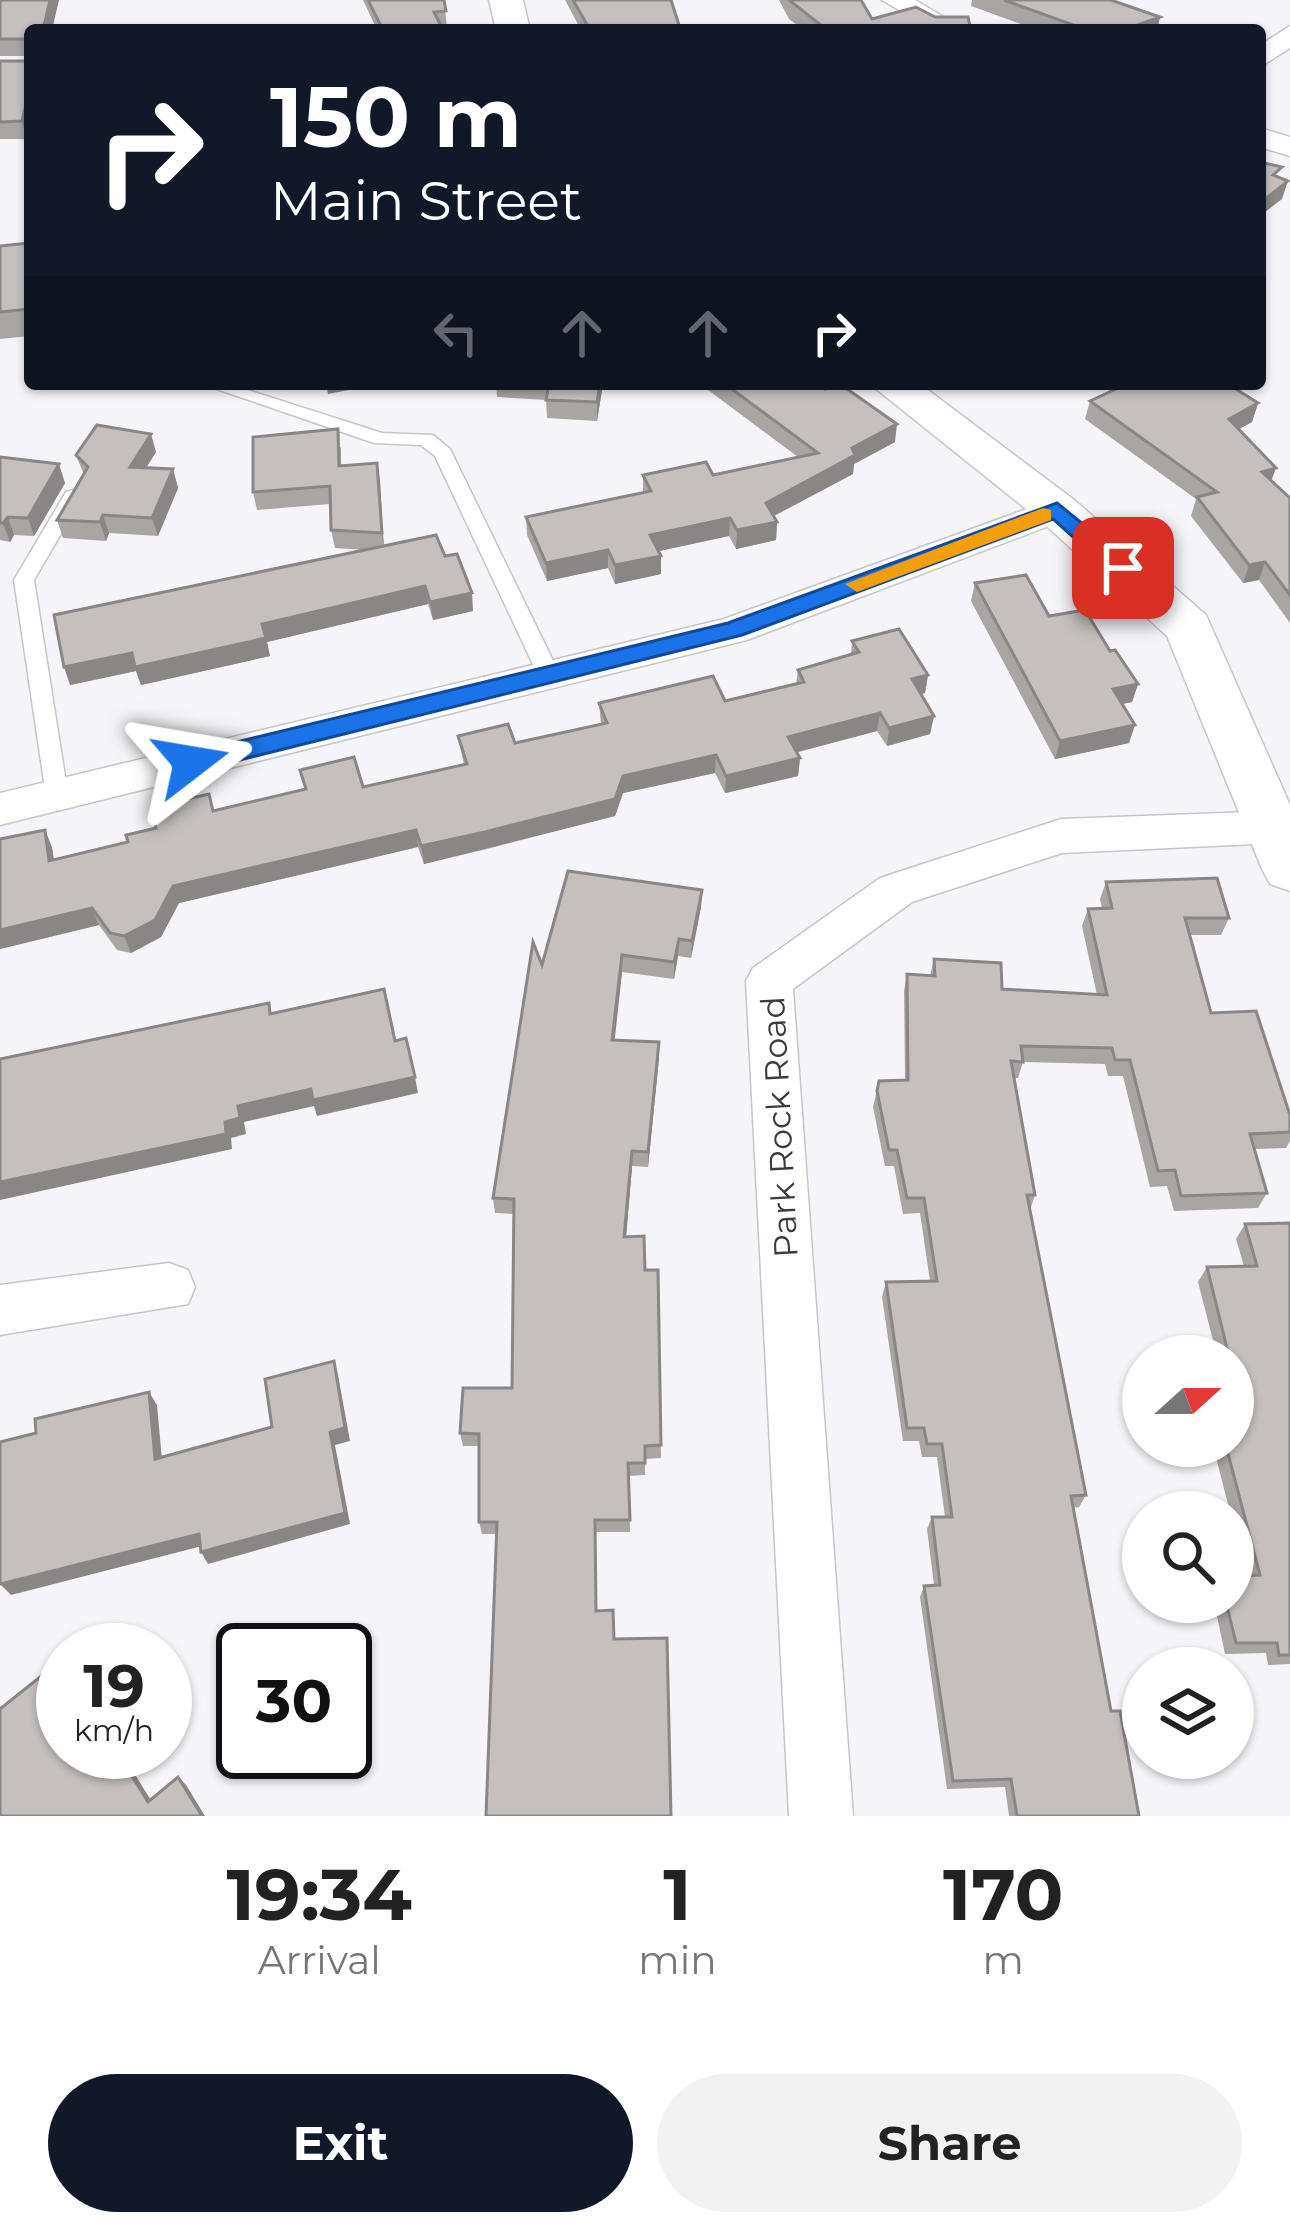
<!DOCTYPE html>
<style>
body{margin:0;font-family:Montserrat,sans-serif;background:#f2f2f2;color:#222;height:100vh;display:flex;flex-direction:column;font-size:45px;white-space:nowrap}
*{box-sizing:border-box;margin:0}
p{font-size:39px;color:#767676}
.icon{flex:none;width:66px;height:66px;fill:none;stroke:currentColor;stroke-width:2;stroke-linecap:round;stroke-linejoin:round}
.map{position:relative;height:1816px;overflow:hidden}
.side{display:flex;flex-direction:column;background:#fff;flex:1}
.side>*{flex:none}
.hud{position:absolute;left:24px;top:24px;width:1242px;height:366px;border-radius:12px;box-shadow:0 3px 9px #0004;background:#111827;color:#fff;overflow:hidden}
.needle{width:78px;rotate:69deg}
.tools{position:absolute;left:1122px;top:1335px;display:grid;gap:24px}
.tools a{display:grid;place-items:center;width:132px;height:132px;border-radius:50%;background:#fff;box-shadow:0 3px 9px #0004;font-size:60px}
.speed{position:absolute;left:36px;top:1623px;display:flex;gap:24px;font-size:60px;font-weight:700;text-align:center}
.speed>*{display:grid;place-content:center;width:156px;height:156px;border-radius:50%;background:#fff;box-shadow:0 3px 9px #0004;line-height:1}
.speed small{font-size:30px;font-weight:400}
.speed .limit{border:6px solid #111;border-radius:18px;background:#fff;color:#111}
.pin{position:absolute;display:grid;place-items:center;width:102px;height:102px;color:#fff;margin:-51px;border-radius:24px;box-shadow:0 6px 18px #0006}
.me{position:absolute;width:132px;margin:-66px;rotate:76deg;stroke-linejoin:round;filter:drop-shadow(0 0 9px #0008)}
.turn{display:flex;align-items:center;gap:42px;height:252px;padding:0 48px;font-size:54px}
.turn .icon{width:156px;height:156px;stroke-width:2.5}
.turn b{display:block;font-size:84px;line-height:102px}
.lanes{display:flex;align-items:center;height:114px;padding:0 48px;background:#0003;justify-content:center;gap:60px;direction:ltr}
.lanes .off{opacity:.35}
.eta{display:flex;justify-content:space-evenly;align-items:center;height:204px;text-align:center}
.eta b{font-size:72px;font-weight:700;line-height:84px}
.action{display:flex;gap:24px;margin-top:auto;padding:24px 48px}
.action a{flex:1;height:138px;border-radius:72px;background:#111827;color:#fff;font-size:48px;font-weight:700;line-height:138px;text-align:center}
.action a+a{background:#f2f2f2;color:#222}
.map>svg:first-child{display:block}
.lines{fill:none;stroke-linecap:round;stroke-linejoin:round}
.service-casing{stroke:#c5c5ca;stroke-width:3}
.minor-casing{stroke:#c5c5ca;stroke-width:3}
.tertiary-casing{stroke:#c5c5ca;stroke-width:3}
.service{fill:#fff;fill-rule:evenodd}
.minor{fill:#fff;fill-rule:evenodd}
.tertiary{fill:#fff;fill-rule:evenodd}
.wall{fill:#a9a5a3}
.shaded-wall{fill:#8a8685}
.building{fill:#c5c0be;stroke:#8a8685;stroke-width:3}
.route{fill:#1a73e8;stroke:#114b97;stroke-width:3}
.slow{fill:#f59e0b}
.labels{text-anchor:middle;stroke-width:9;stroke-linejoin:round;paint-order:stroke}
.street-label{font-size:33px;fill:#3b3b3d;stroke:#fff}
</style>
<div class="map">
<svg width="1290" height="1816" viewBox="0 0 1290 1816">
<rect width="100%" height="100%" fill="#f5f5f9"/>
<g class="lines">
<defs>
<g id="service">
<polygon points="202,384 229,384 382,433 433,435 450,449 560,675 557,680 549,683 538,675 435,456 421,445 374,443"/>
<polygon points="73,490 83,496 34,580 68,795 57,803 46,795 14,580 66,492"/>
</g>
<g id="minor">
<polygon points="882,0 915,0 966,30 933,30"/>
<polygon points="1290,26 1290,48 1260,67 1260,45"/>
<polygon points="1260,128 1290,137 1290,156 1260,147"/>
<polygon points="1057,498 1075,510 1070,518 747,640 0,825 0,793 724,619"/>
<polygon points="1276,811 1290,815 1290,839 1276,843 1062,853 912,902 793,989 853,1816 789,1816 746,981 753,968 880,878 1061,819"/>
<polygon points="169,1263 188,1270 195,1287 188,1304 0,1335 0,1285"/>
</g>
<g id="tertiary">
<polygon points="489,0 523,0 530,30 496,30"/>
<polygon points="870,384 920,384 1073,499 1206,615 1290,805 1290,891 1270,884 1262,869 1167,636 1041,521"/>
</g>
</defs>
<!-- service casing -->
<use href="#service" class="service-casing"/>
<!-- minor casing -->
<use href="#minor" class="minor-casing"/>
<!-- tertiary casing -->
<use href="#tertiary" class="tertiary-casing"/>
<!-- service -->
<use href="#service" class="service"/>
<!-- minor -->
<use href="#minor" class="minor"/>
<!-- tertiary -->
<use href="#tertiary" class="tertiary"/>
</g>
<!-- wall -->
<g class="wall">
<polygon points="0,0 30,30 30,126 27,139 0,139 0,61 28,61 28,56 0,56"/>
<polygon points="363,0 444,0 447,28 442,28 443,30 377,30"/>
<polygon points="565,0 671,0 679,25 686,30 581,30"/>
<polygon points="779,0 861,0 872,19 935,17 970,30 804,30 789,19"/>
<polygon points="972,0 1111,0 1160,17 1157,30 1037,30 971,6"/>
<polygon points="30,243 30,336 0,339 0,246"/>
<polygon points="496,384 603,384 597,421 547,418 546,400 497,397"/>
<polygon points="700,384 818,384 895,442 854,464 853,474 774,516 777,522 776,540 736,549 729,536 659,551 661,574 615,584 608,568 547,581 527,535 526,517 643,492 643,475 713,475 798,457"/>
<polygon points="1090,401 1258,403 1252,422 1238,429 1276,468 1271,481 1290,498 1290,623 1259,580 1243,583 1191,516 1196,499 1085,419"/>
<polygon points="341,447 341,466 377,463 384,546 445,556 473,611 433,620 428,604 267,642 270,656 141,685 136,671 70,685 366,550 335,548 331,530 330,504 257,510 253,492"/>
<polygon points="156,452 146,468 173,469 178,488 158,536 109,533 106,541 63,538 57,520 84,475 76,455"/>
<polygon points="0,457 65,483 34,536 14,535 10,542 0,540"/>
<polygon points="975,583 1049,616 1110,651 1138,684 1132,702 1122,704 1129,743 1055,759 971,601"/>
<polygon points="852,641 928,675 925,693 921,694 934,716 930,734 887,746 877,731 796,752 800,758 798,776 725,793 715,773 623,793 615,816 487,849 424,864 418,847 179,903 161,937 131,953 117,950 99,925 0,949 52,847 54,860 128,842 156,828 214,811 363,787 464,765 458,736 515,743 601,725 599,703 725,701 796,684 798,670 851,655"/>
<polygon points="1106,882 1229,918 1221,935 1189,935 1211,1013 1290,1115 1290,1141 1286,1148 1254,1149 1267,1193 1258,1208 1174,1211 1167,1186 1150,1187 1123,1076 1108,1076 1105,1064 1023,1062 1018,1078 1014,1078 1035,1195 1030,1210 1086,1495 1079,1507 1073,1508 1111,1711 1139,1816 1009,1816 1005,1787 947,1789 920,1597 924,1586 934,1585 927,1529 932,1517 945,1517 937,1457 922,1457 919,1441 903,1441 882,1297 886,1282 930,1281 920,1213 903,1214 894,1166 885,1166 873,1107 879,1081 905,1080 904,991 907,974 930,976 934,959 1002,989 1097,995 1082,926 1088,909 1102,908 1100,899"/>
<polygon points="702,890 701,907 691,958 678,956 674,979 622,972 614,1040 659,1042 648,1167 632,1166 626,1236 645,1270 658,1270 661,1458 645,1459 645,1475 629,1476 630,1532 595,1532 596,1611 614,1639 671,1816 496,1534 482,1534 479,1522 479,1446 463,1446 460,1433 512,1388 513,1214 495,1213 493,1198 542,965"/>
<polygon points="1290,1223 1290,1664 1268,1665 1266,1653 1225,1654 1214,1602 1233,1602 1247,1576 1233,1522 1233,1512 1230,1512 1213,1446 1233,1446 1233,1356 1217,1356 1198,1282 1207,1267 1244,1266 1236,1239 1245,1224"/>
</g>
<!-- shaded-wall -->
<g class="shaded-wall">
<polygon points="50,0 59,0 52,30 43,30"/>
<polygon points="1160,17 1157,30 1124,30"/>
<polygon points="30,87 30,126 27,139 22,121"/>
<polygon points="1288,181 1282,199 1260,216 1260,203"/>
<polygon points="326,384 379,384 328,394"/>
<polygon points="600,384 603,384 597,421 597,402"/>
<polygon points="1258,403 1252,422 1223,438 1229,419"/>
<polygon points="897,424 895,442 854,464 853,474 764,521 766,503 852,448"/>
<polygon points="151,434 156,452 135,485 130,467"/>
<polygon points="377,463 380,481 384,551 382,533"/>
<polygon points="59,464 65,483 34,536 28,518"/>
<polygon points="1276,468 1269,486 1262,472"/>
<polygon points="173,469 178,488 158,536 152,518"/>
<polygon points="103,515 109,533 106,541 100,522"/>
<polygon points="8,517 14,535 10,542 3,523"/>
<polygon points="730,518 729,536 650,553 650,535"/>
<polygon points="777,522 776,540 736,549 737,530"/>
<polygon points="608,550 608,568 547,581 546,563"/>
<polygon points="661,556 661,574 615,584 615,565"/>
<polygon points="1265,562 1259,580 1243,583 1249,565"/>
<polygon points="425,586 428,604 267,642 270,656 141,685 136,671 70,685 64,667"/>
<polygon points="472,593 473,611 433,620 430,602"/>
<polygon points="928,675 925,693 909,697 912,679"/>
<polygon points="1138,684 1132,702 1107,707 1113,689"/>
<polygon points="880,713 877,731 787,755 788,737"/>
<polygon points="934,716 930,734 887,746 889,728"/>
<polygon points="1135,725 1129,743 1055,759 1060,741"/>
<polygon points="716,755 715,773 623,793 615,816 424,864 421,846 623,776"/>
<polygon points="800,758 798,776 725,793 726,776"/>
<polygon points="45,830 52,847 56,879 49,861"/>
<polygon points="416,830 418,847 179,903 161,937 131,953 124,936 173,886"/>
<polygon points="702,890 701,907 691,958 692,941"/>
<polygon points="92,908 99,925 0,949 0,930"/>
<polygon points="679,939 678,956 674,979 674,962"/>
<polygon points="622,955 622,972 613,1056 612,1040"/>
<polygon points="659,1042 659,1059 648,1167 648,1152"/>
<polygon points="415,1077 418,1093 317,1116 314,1106 244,1122 246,1134 231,1138 232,1149 0,1200 0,1182 225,1122 238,1106 311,1089"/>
<polygon points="632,1151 632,1166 625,1251 624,1237"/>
<polygon points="334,1361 338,1375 350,1441 335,1445 350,1524 208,1564 201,1552 330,1432"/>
<polygon points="149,1392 157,1405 163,1471 155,1459"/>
<polygon points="199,1534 206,1545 11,1595 0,1584"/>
<polygon points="117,1752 121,1752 157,1810 148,1802"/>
<polygon points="178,1777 186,1785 205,1816 202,1816"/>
</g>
<!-- building -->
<g class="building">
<polygon points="0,0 50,0 43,30 30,30 30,87 22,121 0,122 0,61 28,61 28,39 0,39"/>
<polygon points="368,0 444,0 446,11 434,12 443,30 383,30"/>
<polygon points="573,0 671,0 679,25 686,30 590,30"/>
<polygon points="789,0 861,0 872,19 916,7 935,17 968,17 970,26 956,30 827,30"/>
<polygon points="1004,0 1111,0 1160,17 1124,30 1087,30"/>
<polygon points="1260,162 1282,167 1273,175 1288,181 1260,203"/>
<polygon points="30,243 30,309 0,312 0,246"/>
<polygon points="549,384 600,384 597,402 546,400"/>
<polygon points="725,384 818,384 825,389 835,384 840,384 897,424 852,448 855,455 766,503 777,522 737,530 730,518 650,535 661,556 615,565 608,550 546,563 526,517 651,491 643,475 706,462 713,475 818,453"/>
<polygon points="1127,384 1228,384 1258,403 1229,419 1276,468 1262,472 1290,498 1290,595 1265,562 1249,565 1197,497 1217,492 1090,401"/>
<polygon points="97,425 151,434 130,467 173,469 152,518 103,515 100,522 57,520 88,467 76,455"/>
<polygon points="338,429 339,466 377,463 382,533 331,530 330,486 253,492 253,437"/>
<polygon points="0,457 59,464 28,518 8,517 3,523 0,523"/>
<polygon points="436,535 445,556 457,554 472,593 430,602 425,586 262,624 266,638 135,667 132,653 64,667 54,615"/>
<polygon points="1026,575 1049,616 1085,610 1110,651 1115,650 1138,684 1113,689 1135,725 1060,741 975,583"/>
<polygon points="899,629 928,675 912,679 934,716 889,728 880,713 788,737 800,758 726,776 716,755 623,776 615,799 485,832 421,846 416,830 173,886 155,920 124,936 110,933 92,908 0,930 0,839 45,830 49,861 128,842 126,835 156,828 152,807 209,794 213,811 306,789 300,770 354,757 363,787 467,764 458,736 508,724 515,743 607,723 599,703 713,676 725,701 804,682 798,670 859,652 852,641"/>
<polygon points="568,871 702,890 692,941 679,939 674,962 622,955 612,1040 659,1042 648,1152 632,1151 624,1237 644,1236 645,1270 658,1270 661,1445 645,1446 645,1463 628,1463 630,1520 595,1520 596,1611 613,1610 614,1639 667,1638 671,1816 486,1816 497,1522 479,1522 479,1434 460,1433 463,1388 512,1388 514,1199 493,1198 533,942 542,965"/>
<polygon points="1217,878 1229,918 1185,918 1211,1013 1256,1011 1290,1115 1290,1132 1250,1134 1267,1193 1181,1196 1175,1170 1158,1171 1130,1060 1115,1060 1112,1048 1021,1046 1023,1062 1011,1061 1035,1195 1027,1195 1086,1495 1071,1496 1111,1711 1120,1711 1139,1816 1017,1816 1011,1779 953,1781 924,1586 940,1585 932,1517 952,1517 942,1444 927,1444 924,1428 907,1428 886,1282 937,1281 924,1198 907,1198 897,1150 889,1150 877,1091 879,1081 908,1080 907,974 935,976 934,959 1001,963 1002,989 1107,995 1088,909 1112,908 1106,882"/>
<polygon points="384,989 395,1041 406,1038 415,1077 313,1100 311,1089 238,1106 240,1118 225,1122 226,1134 0,1182 0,1059 269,1003 270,1014"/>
<polygon points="1290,1223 1290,1655 1279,1655 1277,1643 1236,1643 1226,1602 1233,1602 1233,1576 1260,1575 1226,1446 1233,1446 1233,1356 1229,1356 1207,1267 1257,1266 1245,1224"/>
<polygon points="334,1361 345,1428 330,1432 345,1513 201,1552 199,1534 0,1584 0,1442 36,1433 35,1419 149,1392 155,1459 272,1427 265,1379"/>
<polygon points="60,1661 63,1667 63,1752 117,1752 148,1802 178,1777 202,1816 0,1816 0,1709"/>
</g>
<!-- route -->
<polygon class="route" points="1057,503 1131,563 1131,574 1114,574 1053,519 742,635 191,772 178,762 191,753 728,623"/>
<!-- slow -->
<polygon class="slow" points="1043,508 1051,510 1051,520 865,589 857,592 845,584"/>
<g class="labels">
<!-- street labels -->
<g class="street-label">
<text transform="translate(779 1127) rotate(-93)" y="12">Park Rock Road</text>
</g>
</g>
</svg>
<div class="tools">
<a><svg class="needle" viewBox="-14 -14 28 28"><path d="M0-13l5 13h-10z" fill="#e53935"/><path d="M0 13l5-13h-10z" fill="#767676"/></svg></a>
<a><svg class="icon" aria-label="search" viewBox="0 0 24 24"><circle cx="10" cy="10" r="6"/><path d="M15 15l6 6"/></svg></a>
<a><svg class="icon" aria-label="layers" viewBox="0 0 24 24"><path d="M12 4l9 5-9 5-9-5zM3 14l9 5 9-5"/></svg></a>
</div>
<div class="speed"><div>19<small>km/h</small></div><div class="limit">30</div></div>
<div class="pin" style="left:1123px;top:568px;background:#d93025"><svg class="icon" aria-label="arrive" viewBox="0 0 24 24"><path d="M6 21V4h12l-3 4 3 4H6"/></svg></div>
<svg class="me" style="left:191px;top:762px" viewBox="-20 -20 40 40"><path d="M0-17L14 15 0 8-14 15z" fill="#1a73e8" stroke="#fff" stroke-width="4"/></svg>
<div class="hud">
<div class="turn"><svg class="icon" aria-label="right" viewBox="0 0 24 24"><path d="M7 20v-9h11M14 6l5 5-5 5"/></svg><div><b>150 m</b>Main Street</div></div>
<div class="lanes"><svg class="icon off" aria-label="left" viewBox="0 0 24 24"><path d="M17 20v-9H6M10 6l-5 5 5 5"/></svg><svg class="icon off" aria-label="ahead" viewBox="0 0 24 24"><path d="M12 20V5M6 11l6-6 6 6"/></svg><svg class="icon off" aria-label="ahead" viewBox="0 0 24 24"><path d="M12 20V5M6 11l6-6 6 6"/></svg><svg class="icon" aria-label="right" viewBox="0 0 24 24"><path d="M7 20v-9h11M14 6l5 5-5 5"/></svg></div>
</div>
</div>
<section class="side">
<div class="eta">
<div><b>19:34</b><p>Arrival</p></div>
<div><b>1</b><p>min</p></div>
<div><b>170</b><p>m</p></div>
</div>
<div class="action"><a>Exit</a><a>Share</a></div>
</section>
